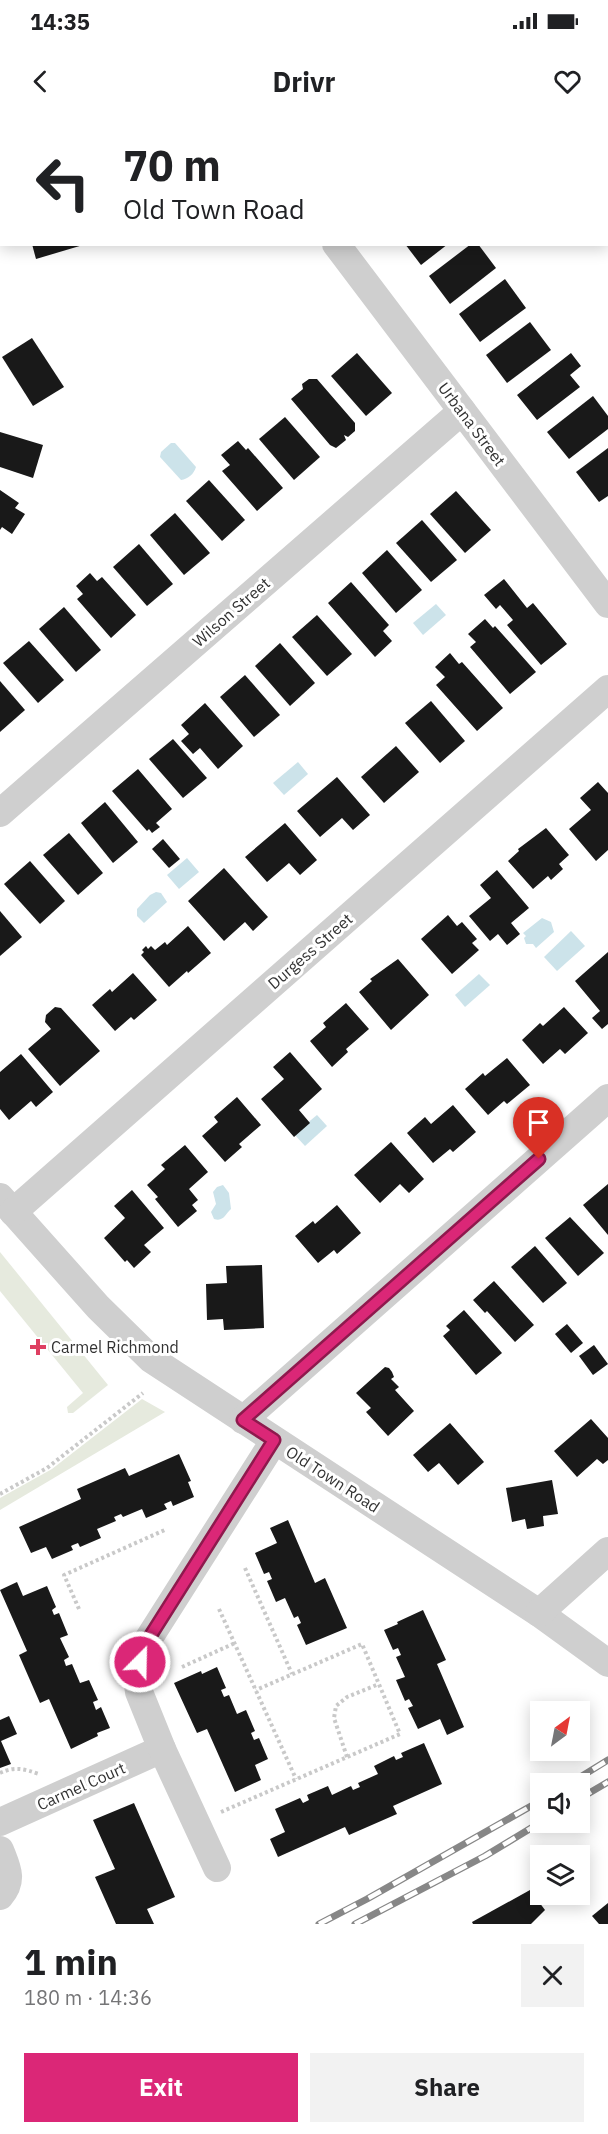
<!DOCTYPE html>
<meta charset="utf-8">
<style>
body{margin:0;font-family:"IBM Plex Sans",sans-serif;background:#f2f2f2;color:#202124;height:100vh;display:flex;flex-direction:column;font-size:22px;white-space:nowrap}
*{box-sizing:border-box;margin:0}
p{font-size:20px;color:#757577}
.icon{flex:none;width:33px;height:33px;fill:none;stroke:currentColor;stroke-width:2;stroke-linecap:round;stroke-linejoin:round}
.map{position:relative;height:1804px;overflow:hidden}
.side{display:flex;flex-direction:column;background:#fff;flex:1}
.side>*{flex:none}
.top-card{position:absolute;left:0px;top:0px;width:609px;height:126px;box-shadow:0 3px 15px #0003;background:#fff;color:#202124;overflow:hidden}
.needle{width:39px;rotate:32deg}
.fabs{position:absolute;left:530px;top:1581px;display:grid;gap:12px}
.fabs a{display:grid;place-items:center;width:60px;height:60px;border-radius:0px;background:#fff;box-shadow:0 3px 15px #0003;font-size:30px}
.pin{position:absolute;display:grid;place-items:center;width:51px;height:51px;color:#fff;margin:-62px -26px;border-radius:50% 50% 50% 0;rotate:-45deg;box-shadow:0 0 6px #0007}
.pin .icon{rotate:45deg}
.me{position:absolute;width:66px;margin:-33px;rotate:23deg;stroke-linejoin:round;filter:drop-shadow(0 0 4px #0008)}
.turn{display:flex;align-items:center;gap:21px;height:126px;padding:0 24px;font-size:27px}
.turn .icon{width:78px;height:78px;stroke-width:2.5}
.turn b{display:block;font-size:42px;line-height:51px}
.round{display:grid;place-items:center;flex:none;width:63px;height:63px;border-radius:0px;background:#f2f2f2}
.head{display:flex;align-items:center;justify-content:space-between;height:102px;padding:0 24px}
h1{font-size:36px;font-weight:800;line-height:45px}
.action{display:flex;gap:12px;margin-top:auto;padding:12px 24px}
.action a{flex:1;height:69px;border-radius:0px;background:#db2777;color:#fff;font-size:24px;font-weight:800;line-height:69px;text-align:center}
.action a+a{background:#f2f2f2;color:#202124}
.status{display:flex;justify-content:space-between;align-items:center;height:42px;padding:0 30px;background:#fff;direction:ltr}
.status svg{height:16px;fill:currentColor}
header{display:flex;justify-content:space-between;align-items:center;height:78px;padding:0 24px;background:#fff;font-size:27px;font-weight:800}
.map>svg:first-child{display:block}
.green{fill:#e6eade}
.water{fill:#cce3ea}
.building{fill:#191919}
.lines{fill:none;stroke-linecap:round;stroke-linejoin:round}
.path{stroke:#c9c9c9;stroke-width:4;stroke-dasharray:3 3;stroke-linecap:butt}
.minor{stroke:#cfcfcf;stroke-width:28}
.major{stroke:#aaa;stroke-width:33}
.rail-casing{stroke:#878787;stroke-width:7}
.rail{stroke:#fff;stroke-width:4.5;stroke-dasharray:14;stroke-linecap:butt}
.route-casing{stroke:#8e194d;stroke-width:15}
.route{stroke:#db2777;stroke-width:10}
.poi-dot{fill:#de3f61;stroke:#fff;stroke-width:2}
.labels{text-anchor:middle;stroke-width:6;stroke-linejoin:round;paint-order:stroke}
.street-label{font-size:16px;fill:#323232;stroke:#fff}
.poi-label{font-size:16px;fill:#323232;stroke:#fff;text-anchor:start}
</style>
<div class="status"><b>14:35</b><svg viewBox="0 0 49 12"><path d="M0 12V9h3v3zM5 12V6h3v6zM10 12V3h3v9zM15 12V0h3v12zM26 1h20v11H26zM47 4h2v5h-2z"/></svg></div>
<header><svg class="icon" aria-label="back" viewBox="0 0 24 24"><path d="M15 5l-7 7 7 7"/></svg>Drivr<svg class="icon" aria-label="heart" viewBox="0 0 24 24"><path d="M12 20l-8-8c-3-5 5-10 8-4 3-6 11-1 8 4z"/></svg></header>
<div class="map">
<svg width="608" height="1804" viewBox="0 0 608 1804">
<rect width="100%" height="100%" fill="#fff"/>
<!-- green -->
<g class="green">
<polygon points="0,1132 108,1265 73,1293 68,1293 67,1287 83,1273 0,1171"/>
<polygon points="142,1279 165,1292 0,1390 0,1378 52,1349"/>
</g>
<!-- water -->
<g class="water">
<path d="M171 323H175L196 347C194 354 188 359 181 360L160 337 161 332Z"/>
<polygon points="436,484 446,495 423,515 413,503"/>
<polygon points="298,642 308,654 284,675 273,663"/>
<polygon points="187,738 199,752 179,769 167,755"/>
<polygon points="156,772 161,773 167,782 144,803 137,796 137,789 150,775"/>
<polygon points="542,798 551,802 554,812 536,828 533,824 526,824 524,818 526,816 523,813"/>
<polygon points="571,811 585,826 557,851 544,837"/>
<polygon points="479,854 490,865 465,887 455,875"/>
<polygon points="317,995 327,1006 305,1026 294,1014"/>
<path d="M223 1065 229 1073 231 1089C225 1094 224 1102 214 1099L211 1092 216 1084 213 1072 217 1067Z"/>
</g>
<!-- building -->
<g class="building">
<polygon points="32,124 83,124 83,125 36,139"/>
<polygon points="405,124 448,124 421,145"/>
<polygon points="471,124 478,124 496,148 450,184 429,156"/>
<polygon points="505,159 526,188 480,222 459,194"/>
<polygon points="530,202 551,230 507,263 486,235"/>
<polygon points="32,218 64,267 33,286 2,237"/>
<polygon points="357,233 392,273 366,296 331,256"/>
<polygon points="571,233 581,246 570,255 580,267 537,300 517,275"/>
<polygon points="309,259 317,259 355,303 355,311 348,317 344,315 346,320 336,328 330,325 291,279 303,269 302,264"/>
<polygon points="593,276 608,296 608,309 569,339 547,312"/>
<polygon points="285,297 320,337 294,360 259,319"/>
<polygon points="0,312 43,325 33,358 0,347"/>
<polygon points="238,321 246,330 248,328 283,368 257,391 222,351 230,345 221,335"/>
<polygon points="608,328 608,376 599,382 576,352"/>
<polygon points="209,360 245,400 222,421 186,381"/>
<polygon points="0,370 19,383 15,388 25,394 12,414 2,407 0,410"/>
<polygon points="456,371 491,410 465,433 430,394"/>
<polygon points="175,393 210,433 184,455 150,415"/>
<polygon points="422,400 457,440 431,462 396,423"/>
<polygon points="139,424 173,464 147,486 113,447"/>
<polygon points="387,430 422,470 396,493 362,453"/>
<polygon points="90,453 97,461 102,457 136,495 111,518 77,479 83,474 76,466"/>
<polygon points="504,459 527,488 533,483 567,524 541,545 507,505 513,500 500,485 496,489 484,475"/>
<polygon points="351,462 389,505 383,511 392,521 375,537 328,483"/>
<polygon points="64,487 101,530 76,552 39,509"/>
<polygon points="317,495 352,534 327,556 292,517"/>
<polygon points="485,499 493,508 495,506 536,552 510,574 470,527 476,522 468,514"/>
<polygon points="29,521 64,560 38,583 3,543"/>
<polygon points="280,523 315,563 290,586 255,546"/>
<polygon points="450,533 459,544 462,542 503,588 477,611 436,565 445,557 435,547"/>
<polygon points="245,555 280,595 254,617 220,577"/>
<polygon points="0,561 25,590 0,612"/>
<polygon points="431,581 465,621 440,643 405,603"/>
<polygon points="205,583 243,626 218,649 200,628 193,634 181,621 189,614 181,605"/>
<polygon points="173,619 207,658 183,678 149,639"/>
<polygon points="396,626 419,652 384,683 361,657"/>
<polygon points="138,649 172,689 156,703 160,707 152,713 149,709 147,711 112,671"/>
<polygon points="337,657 370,695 353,710 342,698 320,717 297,691"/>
<polygon points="598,662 608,673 608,730 596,741 569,709 591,690 580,678"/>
<polygon points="105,682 138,722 113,743 81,703"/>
<polygon points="285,703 317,740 300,755 289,743 267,762 245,737"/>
<polygon points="546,708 569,735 559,744 563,749 551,760 548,756 533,769 508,741 519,731 518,729"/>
<polygon points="69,713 103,753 78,775 43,735"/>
<polygon points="163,719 180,739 169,748 152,729"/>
<polygon points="30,741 65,781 40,804 4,764"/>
<polygon points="224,748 268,797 253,811 245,802 224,821 188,781"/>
<polygon points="497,750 529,788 511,803 520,814 507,825 498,814 490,821 469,796 491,778 480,765"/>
<polygon points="0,791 22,817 0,836"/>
<polygon points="448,795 457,806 462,802 477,819 472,823 479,830 452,854 421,819"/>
<polygon points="188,806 211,833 188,853 187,851 169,867 141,835 144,832 142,830 146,826 148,829 151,826 155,830 165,822 167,825"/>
<polygon points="608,832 608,904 602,909 592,898 600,891 575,861"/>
<polygon points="398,839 429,875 391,910 359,872 372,861 370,859"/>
<polygon points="133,853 157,880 134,900 131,897 115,911 92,885 110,869 112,872"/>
<polygon points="346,883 369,909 346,929 348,932 332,947 310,921 326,907 323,903"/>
<polygon points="55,887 61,888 100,931 60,966 28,929 51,909 45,902 46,895"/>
<polygon points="564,887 588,913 565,934 560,929 543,944 522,920 540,903 543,906"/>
<polygon points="290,932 322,969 299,990 310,1003 294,1017 261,979 284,959 273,947"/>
<polygon points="21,934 53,972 36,987 31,981 9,1000 0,989 0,952"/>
<polygon points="507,938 530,965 507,984 504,981 488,995 465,969 483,953 485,956"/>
<polygon points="237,977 261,1005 239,1024 242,1027 225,1042 202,1016 218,1002 214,997"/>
<polygon points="453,985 476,1012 453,1032 450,1029 433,1043 407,1013 425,997 431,1004"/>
<polygon points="391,1022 424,1059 409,1073 400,1064 380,1083 354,1055"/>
<polygon points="185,1025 208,1052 189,1069 198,1080 192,1085 197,1091 178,1107 155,1079 158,1077 147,1065 165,1049 161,1045"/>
<polygon points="608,1064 608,1115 583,1085"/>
<polygon points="132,1070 164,1108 144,1125 151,1132 134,1148 127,1140 125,1142 104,1118 125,1098 114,1086"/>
<polygon points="337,1085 361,1113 337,1134 334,1130 318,1143 295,1116 313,1101 315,1104"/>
<polygon points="570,1097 604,1133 578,1156 545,1118"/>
<polygon points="535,1126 567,1163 543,1183 511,1147"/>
<polygon points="262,1145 264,1208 224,1210 223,1199 207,1200 206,1164 227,1163 226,1146"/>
<polygon points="494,1161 534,1205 515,1222 487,1191 485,1193 473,1180"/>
<polygon points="464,1190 502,1233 476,1255 443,1216 450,1210 446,1206"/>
<polygon points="567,1204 583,1223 571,1233 555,1214"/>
<polygon points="594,1225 608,1244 593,1255 579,1236"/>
<polygon points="385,1247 389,1248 392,1252 394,1257 391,1259 399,1267 395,1270 414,1291 388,1316 366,1292 371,1288 356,1273"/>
<polygon points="591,1299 608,1318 608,1340 603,1344 597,1339 577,1357 554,1331"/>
<polygon points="450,1303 484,1342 458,1365 439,1343 428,1352 413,1335"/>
<polygon points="179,1334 191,1361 188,1362 194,1377 173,1386 171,1381 164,1384 167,1389 146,1398 142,1389 123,1397 121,1394 114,1397 116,1401 97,1409 101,1418 80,1427 78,1423 73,1425 71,1426 73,1430 52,1439 46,1427 31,1433 19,1407 81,1379 77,1369 125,1348 129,1356"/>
<polygon points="552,1360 558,1394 543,1396 544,1406 527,1409 525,1399 512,1402 506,1368"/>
<polygon points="288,1400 315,1463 325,1458 347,1508 306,1525 297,1505 301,1503 298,1496 294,1498 285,1478 276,1482 267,1461 272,1459 269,1452 264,1454 255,1433 277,1423 270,1408"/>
<polygon points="17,1462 23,1476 47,1466 56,1487 52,1490 54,1495 59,1493 68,1515 60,1518 69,1537 64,1540 66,1546 72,1544 80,1563 89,1560 98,1580 93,1582 96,1590 101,1587 110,1608 97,1613 98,1616 71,1629 49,1579 40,1583 19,1535 27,1531 0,1470"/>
<polygon points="423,1490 446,1540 437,1544 464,1607 447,1615 440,1599 418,1609 408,1588 413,1586 409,1579 405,1581 396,1560 405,1557 396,1537 401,1535 398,1528 393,1530 384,1510 398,1504 397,1502"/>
<polygon points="217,1547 226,1568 221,1570 224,1577 229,1575 237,1594 246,1590 255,1611 251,1613 254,1620 259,1618 268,1639 255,1645 261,1660 235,1672 207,1609 197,1613 174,1563 201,1551 202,1554"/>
<polygon points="9,1596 17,1614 1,1621 11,1644 0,1648 0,1600"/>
<polygon points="424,1623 442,1664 393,1686 397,1694 349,1715 345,1707 278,1737 270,1719 285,1712 275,1689 300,1678 303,1683 309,1680 307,1675 328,1666 332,1675 351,1666 353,1670 360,1667 358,1663 378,1654 374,1646 394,1636 396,1640 403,1637 401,1633"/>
<polygon points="134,1683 175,1777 147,1789 154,1804 116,1804 95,1757 115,1749 93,1700"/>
<polygon points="530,1770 545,1790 531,1804 473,1804 472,1802"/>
<polygon points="608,1783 608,1804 599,1804 592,1796"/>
</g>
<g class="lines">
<!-- path -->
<g class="path">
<polyline points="0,1374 47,1348 143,1273"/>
<polyline points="245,1448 292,1554"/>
<polyline points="79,1489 64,1455 167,1409"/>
<polyline points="219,1489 296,1659"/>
<polyline points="182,1547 235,1523"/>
<polyline points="347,1637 334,1598 336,1586 347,1577 379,1564"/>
<path d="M0 1653C15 1646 24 1649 39 1654"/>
<polyline points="221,1692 400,1614 362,1524 256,1570"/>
</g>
<!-- minor -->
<g class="minor">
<polyline points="336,124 608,484"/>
<polyline points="0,693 462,291"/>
<polyline points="0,1077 98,1187 151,1239 539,1493 608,1543"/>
<polyline points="13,1092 608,569"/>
<polyline points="243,1300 608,978"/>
<polyline points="539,1493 608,1431"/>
<polyline points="0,1702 162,1629"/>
<path d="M0 1730C7 1748 14 1760 0 1776"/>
<polyline points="217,1748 162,1629 139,1572 137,1557 144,1526 274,1321"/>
</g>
<!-- major -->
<polyline class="major" points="2,2 5,0"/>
<defs>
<g id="rail">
<polyline points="569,1664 608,1640"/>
<polyline points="579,1679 608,1662"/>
<polyline points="319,1804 367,1779 540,1681"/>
<polyline points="355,1804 485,1736 541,1702"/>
</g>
</defs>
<!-- rail casing -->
<use href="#rail" class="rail-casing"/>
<!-- rail -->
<use href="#rail" class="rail"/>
</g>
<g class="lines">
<defs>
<polyline id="route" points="140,1542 144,1526 274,1320 243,1300 539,1039"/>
</defs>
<!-- route casing -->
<use href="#route" class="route-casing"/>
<!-- route -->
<use href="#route" class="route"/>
</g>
<!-- markers -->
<path class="poi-dot" d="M35 1218h6v6h6v6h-6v6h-6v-6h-6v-6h6z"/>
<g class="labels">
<!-- street labels -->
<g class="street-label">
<text transform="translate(472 304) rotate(53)" y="6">Urbana Street</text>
<text transform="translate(231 492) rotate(-41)" y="6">Wilson Street</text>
<text transform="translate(310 831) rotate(-41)" y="6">Durgess Street</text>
<text transform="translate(333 1359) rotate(33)" y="6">Old Town Road</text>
<text transform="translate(81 1666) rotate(-24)" y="6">Carmel Court</text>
</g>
<!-- poi labels -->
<g class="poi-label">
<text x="51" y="1233">Carmel Richmond</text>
</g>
</g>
</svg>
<div class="fabs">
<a><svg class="needle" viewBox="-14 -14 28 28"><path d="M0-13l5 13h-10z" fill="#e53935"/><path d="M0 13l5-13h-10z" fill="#757577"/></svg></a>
<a><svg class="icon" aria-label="sound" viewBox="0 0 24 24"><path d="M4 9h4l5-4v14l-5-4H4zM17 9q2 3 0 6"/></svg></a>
<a><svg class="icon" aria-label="layers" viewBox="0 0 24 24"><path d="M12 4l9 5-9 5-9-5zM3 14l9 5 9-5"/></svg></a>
</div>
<div class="pin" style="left:539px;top:1039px;background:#d93025"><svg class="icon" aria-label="arrive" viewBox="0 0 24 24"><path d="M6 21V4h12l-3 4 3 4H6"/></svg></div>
<svg class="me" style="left:140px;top:1542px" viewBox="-20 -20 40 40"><circle r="17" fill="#db2777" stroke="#fff" stroke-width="3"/><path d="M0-11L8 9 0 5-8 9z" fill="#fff"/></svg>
<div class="top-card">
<div class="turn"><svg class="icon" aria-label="left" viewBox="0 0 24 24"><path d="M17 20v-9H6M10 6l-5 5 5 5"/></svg><div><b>70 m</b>Old Town Road</div></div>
</div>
</div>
<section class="side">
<div class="head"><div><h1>1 min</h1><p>180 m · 14:36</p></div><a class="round"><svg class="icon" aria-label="close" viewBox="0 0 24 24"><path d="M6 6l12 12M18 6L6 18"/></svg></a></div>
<div class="action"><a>Exit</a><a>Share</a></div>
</section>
